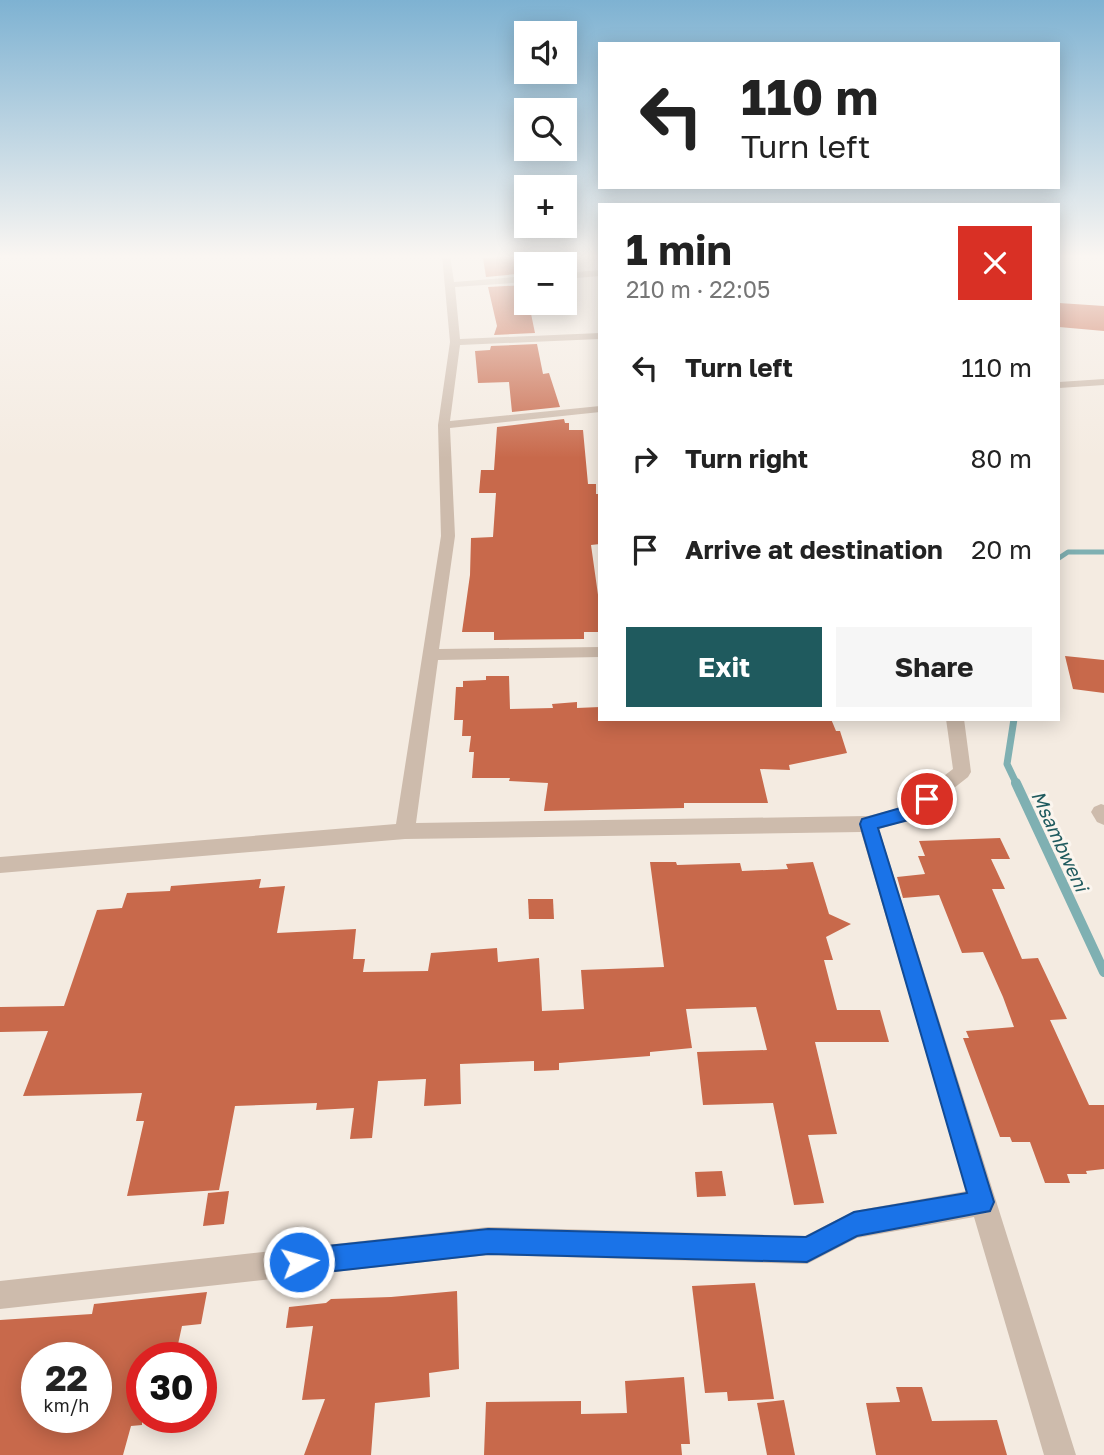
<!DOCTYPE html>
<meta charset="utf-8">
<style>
body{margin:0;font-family:"Golos Text",sans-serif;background:#f6f6f6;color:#222;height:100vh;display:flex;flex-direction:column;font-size:26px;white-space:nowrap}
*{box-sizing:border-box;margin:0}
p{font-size:23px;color:#767676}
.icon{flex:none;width:38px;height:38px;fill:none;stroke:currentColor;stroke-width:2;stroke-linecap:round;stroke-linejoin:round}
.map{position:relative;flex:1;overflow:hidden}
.details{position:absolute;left:598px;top:203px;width:462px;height:518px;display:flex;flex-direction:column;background:#fff;border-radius:0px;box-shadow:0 4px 18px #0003}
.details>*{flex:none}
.hud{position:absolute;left:598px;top:42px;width:462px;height:147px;border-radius:0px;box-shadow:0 4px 18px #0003;background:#fff;color:#222;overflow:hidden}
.controls{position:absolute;left:514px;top:21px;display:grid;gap:14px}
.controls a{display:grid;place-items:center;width:63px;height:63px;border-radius:0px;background:#fff;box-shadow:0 4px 18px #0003;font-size:35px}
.speed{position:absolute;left:21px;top:1342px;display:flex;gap:14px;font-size:35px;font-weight:700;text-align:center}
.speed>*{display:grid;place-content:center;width:91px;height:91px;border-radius:50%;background:#fff;box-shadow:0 4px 18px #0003;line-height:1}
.speed small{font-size:18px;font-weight:400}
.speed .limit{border:10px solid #d22;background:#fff;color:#111}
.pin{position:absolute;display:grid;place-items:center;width:60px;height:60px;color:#fff;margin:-30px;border:4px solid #fff;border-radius:50%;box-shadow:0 2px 7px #0007}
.me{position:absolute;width:77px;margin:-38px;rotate:84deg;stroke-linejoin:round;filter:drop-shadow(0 0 5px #0008)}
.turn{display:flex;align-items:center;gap:24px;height:147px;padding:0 28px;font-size:32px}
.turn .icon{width:91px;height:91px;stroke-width:2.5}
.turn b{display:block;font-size:49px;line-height:60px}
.round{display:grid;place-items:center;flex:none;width:74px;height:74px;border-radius:0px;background:#f6f6f6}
.overview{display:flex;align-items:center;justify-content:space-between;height:119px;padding:0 28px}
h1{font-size:42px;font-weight:700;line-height:52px}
.primary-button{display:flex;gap:14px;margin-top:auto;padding:14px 28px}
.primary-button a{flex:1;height:80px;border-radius:0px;background:#1f5a5e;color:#fff;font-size:28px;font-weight:700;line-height:80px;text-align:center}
.primary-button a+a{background:#f6f6f6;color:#222}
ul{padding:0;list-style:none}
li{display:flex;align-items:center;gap:21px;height:91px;padding:0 28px}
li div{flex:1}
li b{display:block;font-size:26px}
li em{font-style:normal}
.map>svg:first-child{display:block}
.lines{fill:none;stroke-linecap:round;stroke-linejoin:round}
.stream-far2{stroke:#7fb0b2;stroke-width:5}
.stream-far1{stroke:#7fb0b2;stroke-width:7}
.stream{stroke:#7fb0b2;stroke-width:10}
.building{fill:#c8694b;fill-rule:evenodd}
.minor{fill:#cdbbac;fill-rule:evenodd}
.route{fill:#1a73e8;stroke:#114b97;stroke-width:2}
.labels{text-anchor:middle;stroke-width:6;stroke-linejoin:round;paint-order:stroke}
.water-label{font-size:19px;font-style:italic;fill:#1f5a5e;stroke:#fbf5ee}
</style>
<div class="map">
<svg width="1104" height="1455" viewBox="0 0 1104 1455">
<rect width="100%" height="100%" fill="#f4ebe1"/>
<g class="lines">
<!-- stream-far2 -->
<polyline class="stream-far2" points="1059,558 1068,552 1104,552"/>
<!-- stream-far1 -->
<polyline class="stream-far1" points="1014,719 1007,764 1017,785"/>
<!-- stream -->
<polyline class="stream" points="1016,783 1104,972"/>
</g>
<!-- building -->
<g class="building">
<polygon points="499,255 573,255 573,270 565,270 565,264 527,264 527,273 486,277 483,258 500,257"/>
<polygon points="573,281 572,306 530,309 535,333 494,335 497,326 488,287 527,285 527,303 565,303 565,282"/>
<polygon points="1059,303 1104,306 1104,331 1059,327"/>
<polygon points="537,344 543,374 549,373 560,407 512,412 509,382 478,383 475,351 490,350 491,346"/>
<polygon points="564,419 565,423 569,423 569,430 583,430 588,484 596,484 596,494 600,494 600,544 591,545 600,609 600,632 584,632 584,639 494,640 494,632 462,632 470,575 471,538 493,537 496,493 479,493 481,470 494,470 497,427"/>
<polygon points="1065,656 1104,660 1104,693 1073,689"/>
<polygon points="486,676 509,676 510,709 553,708 552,704 577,702 577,708 600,707 600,719 831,719 836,731 840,731 847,753 789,765 790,770 760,769 768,803 684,803 684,808 544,811 548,783 509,781 510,778 472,778 474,752 469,752 471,736 462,736 463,720 454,720 456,687 463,687 463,681 486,680"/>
<polygon points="1000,838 1010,859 991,859 1005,889 992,889 1022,959 1038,958 1067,1019 1050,1020 1089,1105 1104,1105 1104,1169 1086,1171 1087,1174 1067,1174 1070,1183 1045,1183 1030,1142 1012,1142 1010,1137 1000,1137 963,1038 969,1038 966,1031 1014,1027 1003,997 983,952 962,953 939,895 903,898 897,877 925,874 918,856 925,856 919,841"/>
<polygon points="650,862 676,862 677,865 740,863 742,871 788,869 786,864 813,862 829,914 851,924 826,937 833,960 824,960 837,1010 880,1010 889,1042 815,1042 837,1134 808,1135 824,1203 794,1205 773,1103 703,1105 697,1052 767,1050 756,1007 686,1009 692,1048 650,1052 650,1056 559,1063 559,1070 534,1071 534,1061 460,1064 461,1104 424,1106 426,1079 378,1081 372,1138 350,1139 354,1108 316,1110 317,1103 235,1106 219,1190 127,1196 144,1121 136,1121 142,1093 23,1096 48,1031 0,1032 0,1007 64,1006 97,910 122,908 127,893 170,891 171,886 261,879 259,888 285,886 277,933 356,929 353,959 365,959 363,972 428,971 431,953 497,948 498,962 539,958 542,1011 584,1009 581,970 664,967"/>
<polygon points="528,899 553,899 554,919 529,919"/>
<polygon points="722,1171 726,1196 697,1197 695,1172"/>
<polygon points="229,1191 224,1224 203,1226 208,1193"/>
<polygon points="755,1283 774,1399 728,1401 727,1392 705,1393 692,1286"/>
<polygon points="457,1291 459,1369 429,1373 430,1397 375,1403 371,1455 304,1455 325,1399 302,1400 313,1326 286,1328 289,1307 326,1303 331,1299 391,1297"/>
<path d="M207 1292 201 1324 182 1326 175 1358H142V1425L131 1426 123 1455H0V1320L92 1314 94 1304ZM37 1358H96V1418H37Z"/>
<polygon points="684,1377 690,1444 681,1444 682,1455 484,1455 486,1402 581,1401 581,1414 627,1413 625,1381"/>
<polygon points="896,1387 922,1387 932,1421 997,1420 1007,1455 876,1455 866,1403 900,1402"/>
<polygon points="784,1400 795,1455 767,1455 757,1403"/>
</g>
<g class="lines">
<!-- minor -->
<g class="minor">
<polygon points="442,255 450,255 454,282 527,276 527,282 455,287 460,339 600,333 600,339 460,345 450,421 600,406 600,412 450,428 455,536 439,649 600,647 600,657 438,660 416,823 868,816 903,807 953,769 946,719 964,719 971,772 968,777 916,818 879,829 1076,1455 1044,1455 974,1217 857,1238 807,1264 488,1255 0,1309 0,1281 488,1227 805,1236 854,1211 967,1191 861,832 405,839 0,873 0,857 396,824 441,536 438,425 450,342"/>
<polygon points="600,270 600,276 565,279 565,273"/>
<polygon points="1104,379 1104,385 1059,388 1059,382"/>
<polygon points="1101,804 1104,805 1104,825 1097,822 1091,812 1094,807"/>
</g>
</g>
<!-- sky -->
<linearGradient id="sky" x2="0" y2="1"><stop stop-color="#7eb2d2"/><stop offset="0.56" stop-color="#faf6f2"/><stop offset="1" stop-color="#faf6f2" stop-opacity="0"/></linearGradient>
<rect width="1104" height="458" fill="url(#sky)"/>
<!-- route -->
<polygon class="route" points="927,793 933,795 936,799 916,818 878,828 994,1202 990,1211 857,1236 807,1262 488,1254 299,1275 290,1271 286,1262 290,1253 299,1249 488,1229 806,1237 854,1212 967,1193 860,824 862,819 904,807"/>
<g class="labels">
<!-- water labels -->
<g class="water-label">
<text transform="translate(1060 841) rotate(65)" y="7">Msambweni</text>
</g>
</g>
</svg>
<div class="controls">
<a><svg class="icon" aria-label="sound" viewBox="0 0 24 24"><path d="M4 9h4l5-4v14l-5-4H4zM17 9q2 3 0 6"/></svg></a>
<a><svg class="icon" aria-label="search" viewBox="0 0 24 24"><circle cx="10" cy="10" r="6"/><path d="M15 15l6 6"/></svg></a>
<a>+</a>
<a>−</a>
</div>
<div class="speed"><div>22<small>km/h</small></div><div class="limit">30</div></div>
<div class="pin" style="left:927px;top:799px;background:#d93025"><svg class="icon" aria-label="arrive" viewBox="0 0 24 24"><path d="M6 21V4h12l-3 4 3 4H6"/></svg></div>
<svg class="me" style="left:299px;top:1262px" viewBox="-20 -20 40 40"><circle r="17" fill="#1a73e8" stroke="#fff" stroke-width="3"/><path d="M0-11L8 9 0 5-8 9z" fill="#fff"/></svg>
<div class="hud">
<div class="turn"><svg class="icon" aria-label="left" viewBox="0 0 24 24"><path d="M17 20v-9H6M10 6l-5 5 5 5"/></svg><div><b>110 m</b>Turn left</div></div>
</div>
<section class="details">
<div class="overview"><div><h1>1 min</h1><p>210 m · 22:05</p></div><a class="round" style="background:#d93025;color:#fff"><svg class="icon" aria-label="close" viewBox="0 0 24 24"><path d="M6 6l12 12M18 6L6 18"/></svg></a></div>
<ul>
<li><svg class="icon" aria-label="left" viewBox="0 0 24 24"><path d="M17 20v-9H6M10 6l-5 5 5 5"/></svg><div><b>Turn left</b></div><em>110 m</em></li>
<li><svg class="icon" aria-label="right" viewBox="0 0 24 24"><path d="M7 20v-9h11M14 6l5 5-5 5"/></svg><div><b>Turn right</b></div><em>80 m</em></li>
<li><svg class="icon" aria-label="arrive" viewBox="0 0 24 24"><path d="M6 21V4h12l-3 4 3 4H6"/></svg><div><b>Arrive at destination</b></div><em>20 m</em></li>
</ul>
<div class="primary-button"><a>Exit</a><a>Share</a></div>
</section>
</div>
